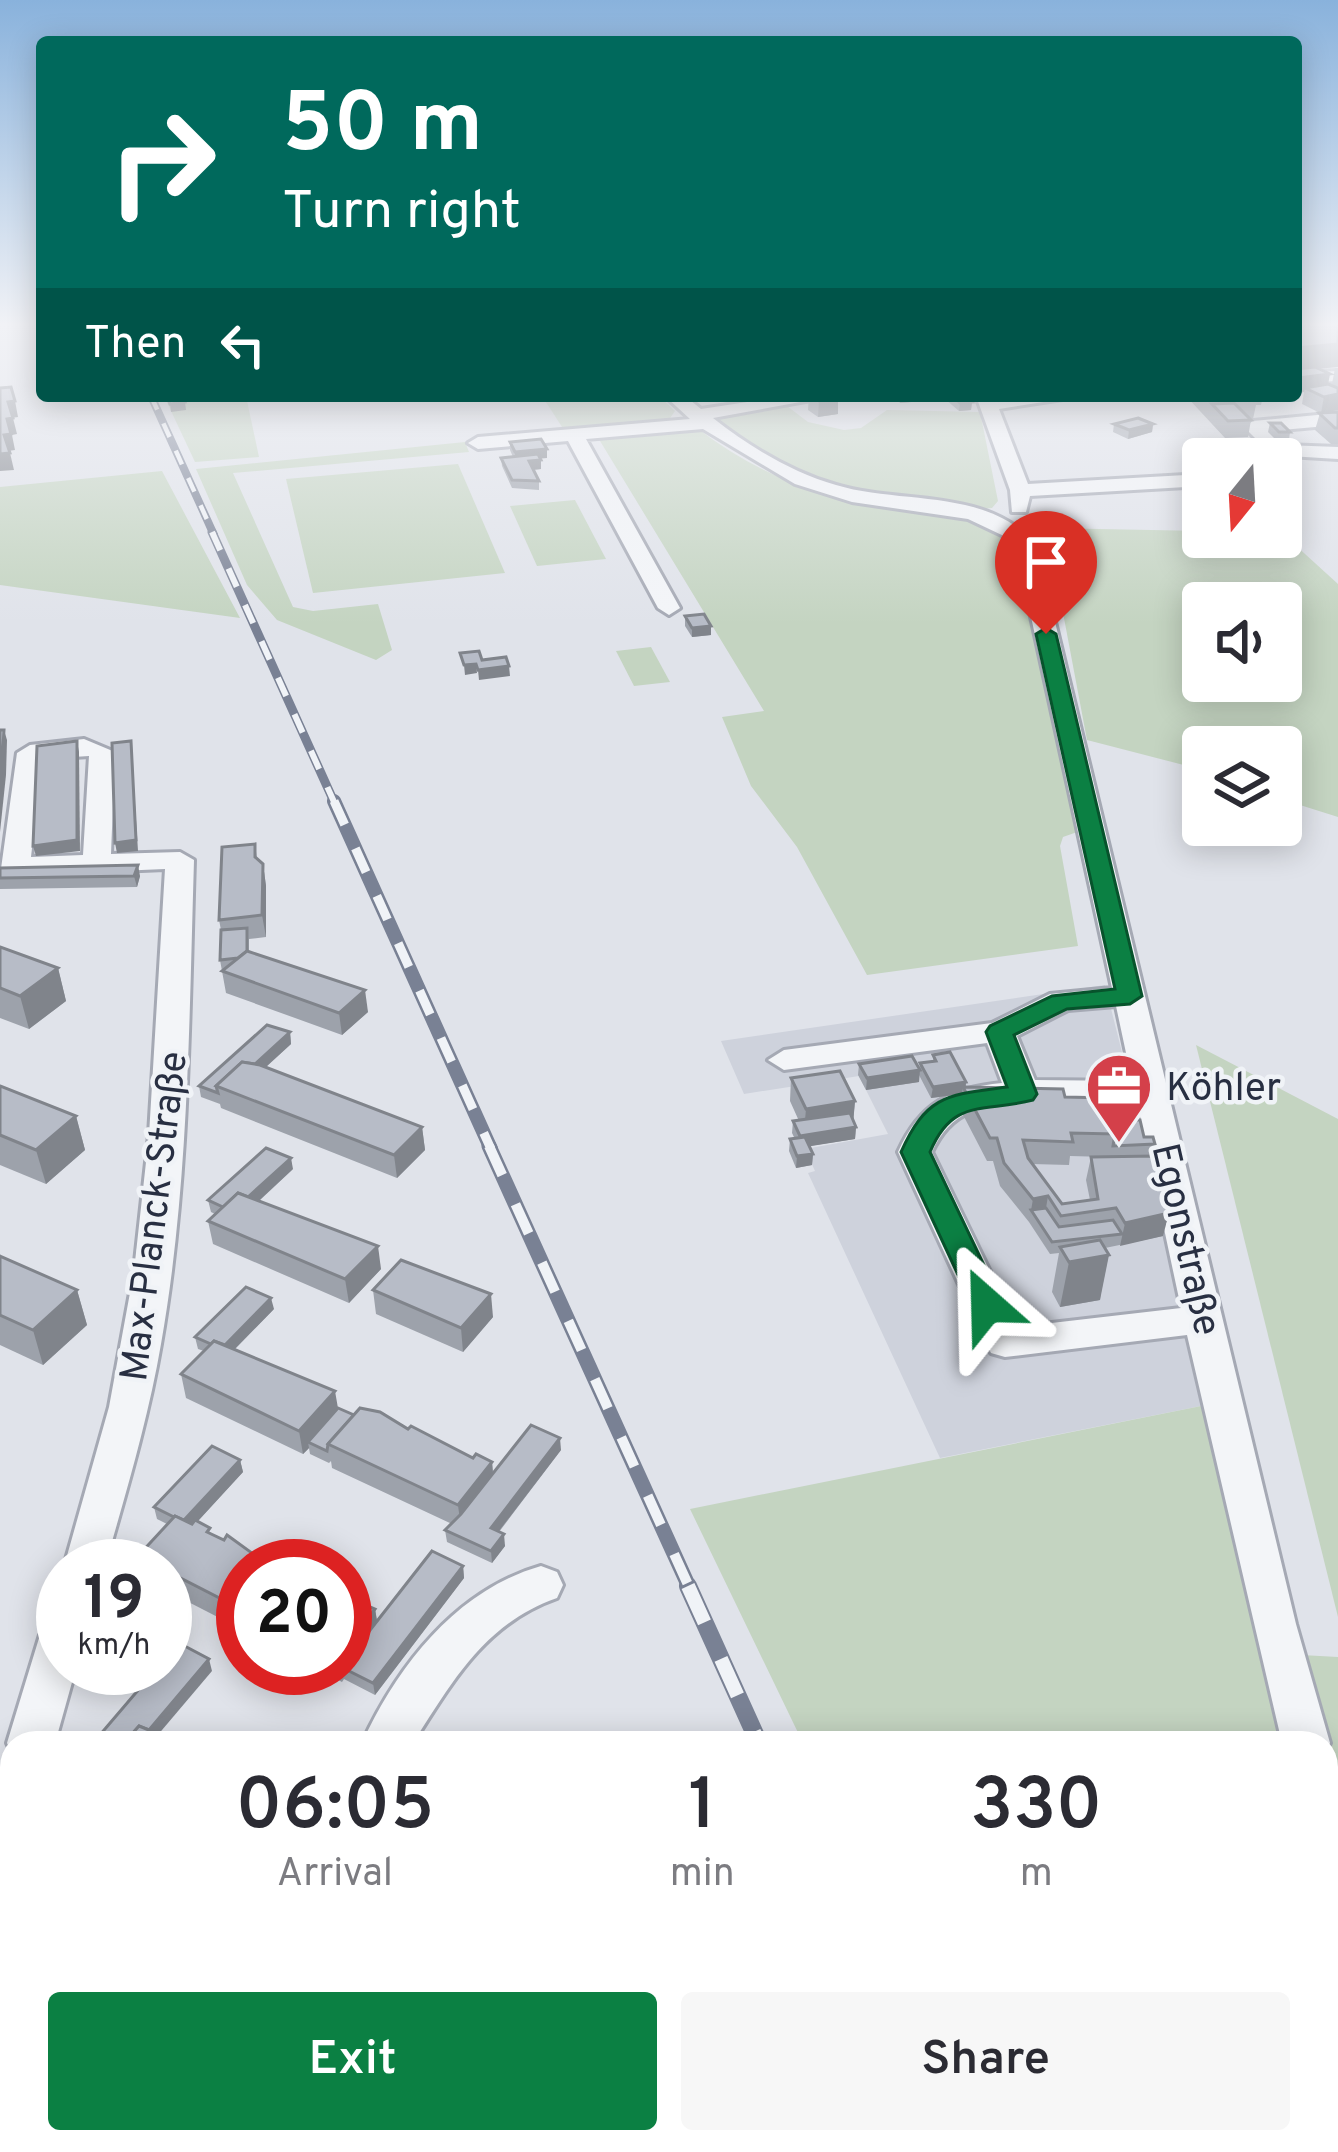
<!DOCTYPE html>
<meta charset="utf-8">
<style>
body{margin:0;font-family:Overpass,sans-serif;background:#f7f7f7;color:#2b2b33;height:100vh;display:flex;flex-direction:column;font-size:45px;white-space:nowrap}
*{box-sizing:border-box;margin:0}
p{font-size:39px;color:#7c7c81}
.icon{flex:none;width:66px;height:66px;fill:none;stroke:currentColor;stroke-width:2;stroke-linecap:round;stroke-linejoin:round}
.map{position:relative;flex:1;overflow:hidden}
.panel{position:absolute;left:0px;top:1731px;width:1338px;height:423px;display:flex;flex-direction:column;background:#fff;border-radius:36px 36px 0 0;box-shadow:0 6px 30px #0003}
.panel>*{flex:none}
.top-card{position:absolute;left:36px;top:36px;width:1266px;height:366px;border-radius:12px;box-shadow:0 6px 30px #0003;background:#00695c;color:#fff;overflow:hidden}
.needle{width:78px;rotate:198deg}
.tools{position:absolute;left:1182px;top:438px;display:grid;gap:24px}
.tools a{display:grid;place-items:center;width:120px;height:120px;border-radius:12px;background:#fff;box-shadow:0 6px 30px #0003;font-size:60px}
.speed{position:absolute;left:36px;top:1539px;display:flex;gap:24px;font-size:60px;font-weight:700;text-align:center}
.speed>*{display:grid;place-content:center;width:156px;height:156px;border-radius:50%;background:#fff;box-shadow:0 6px 30px #0003;line-height:1}
.speed small{font-size:30px;font-weight:400}
.speed .limit{border:18px solid #d22;background:#fff;color:#111}
.pin{position:absolute;display:grid;place-items:center;width:102px;height:102px;color:#fff;margin:-123px -51px;border-radius:50% 50% 50% 0;rotate:-45deg;box-shadow:0 0 12px #0007}
.pin .icon{rotate:45deg}
.me{position:absolute;width:132px;margin:-66px;rotate:335deg;stroke-linejoin:round;filter:drop-shadow(0 0 9px #0008)}
.turn{display:flex;align-items:center;gap:42px;height:252px;padding:0 48px;font-size:54px}
.turn .icon{width:156px;height:156px;stroke-width:2.5}
.turn b{display:block;font-size:84px;line-height:102px}
.then{display:flex;align-items:center;height:114px;padding:0 48px;background:#0003;gap:24px;font-size:45px}
.eta{display:flex;justify-content:space-evenly;align-items:center;height:204px;text-align:center}
.eta b{font-size:72px;font-weight:600;line-height:84px}
.cta{display:flex;gap:24px;margin-top:auto;padding:24px 48px}
.cta a{flex:1;height:138px;border-radius:12px;background:#0b8043;color:#fff;font-size:48px;font-weight:600;line-height:138px;text-align:center}
.cta a+a{background:#f7f7f7;color:#2b2b33}
.map>svg:first-child{display:block}
.built{fill:#ced2dc}
.green{fill:#c4d4c1;fill-rule:evenodd}
.lines{fill:none;stroke-linecap:round;stroke-linejoin:round}
.minor-casing{stroke:#a5a9b4;stroke-width:6}
.minor{fill:#f3f5f8;fill-rule:evenodd}
.rail-far4-casing{stroke:#798194;stroke-width:8}
.rail-far3-casing{stroke:#798194;stroke-width:9}
.rail-far2-casing{stroke:#798194;stroke-width:14}
.rail-far1-casing{stroke:#798194;stroke-width:15}
.rail-casing{stroke:#798194;stroke-width:18}
.rail-far4{stroke:#f0f3f7;stroke-width:4.5;stroke-dasharray:15;stroke-linecap:butt}
.rail-far3{stroke:#f0f3f7;stroke-width:6;stroke-dasharray:20;stroke-linecap:butt}
.rail-far2{stroke:#f0f3f7;stroke-width:9;stroke-dasharray:26;stroke-linecap:butt}
.rail-far1{stroke:#f0f3f7;stroke-width:10;stroke-dasharray:32;stroke-linecap:butt}
.rail{stroke:#f0f3f7;stroke-width:14;stroke-dasharray:40;stroke-linecap:butt}
.wall{fill:#9da2ab;fill-rule:evenodd}
.shaded-wall{fill:#80848b}
.building{fill:#b7bcc7;stroke:#80848b;stroke-width:3}
.route{fill:#0b8043;stroke:#07532c;stroke-width:3}
.labels{text-anchor:middle;stroke-width:9;stroke-linejoin:round;paint-order:stroke}
.poi-label{font-size:39px;fill:#282f42;stroke:#f0f3f7;text-anchor:start}
.street-label{font-size:39px;fill:#282f42;stroke:#f0f3f7}
</style>
<div class="map">
<svg width="1338" height="2152" viewBox="0 0 1338 2152">
<rect width="100%" height="100%" fill="#e0e3ea"/>
<!-- built -->
<polygon class="built" points="1105,985 1211,1404 940,1458 808,1173 815,1171 805,1149 888,1134 859,1076 744,1094 721,1041"/>
<!-- green -->
<g class="green">
<polygon points="164,396 246,396 259,457 195,462"/>
<polygon points="542,396 659,396 675,411 668,421 564,430"/>
<polygon points="787,406 808,422 844,430 861,428 887,410 980,412 998,501 992,508 969,510 870,495 772,464 716,417"/>
<path d="M697 428C748 467 801 491 864 504 913 514 975 507 1014 543L1080 831 1063 837 1060 846 1078 946 867 975 797 847 751 786 722 717 764 711 597 436Z"/>
<polygon points="465,442 469,452 233,473 293,607 313,611 378,604 392,650 376,660 277,620 247,585 196,469"/>
<polygon points="458,464 505,573 313,593 286,479"/>
<polygon points="162,471 240,618 0,585 0,487"/>
<polygon points="575,500 606,559 537,566 510,506"/>
<path d="M1047 528 1203 531V537L1282 533 1338 584V817L1281 799V747H1203V770L1087 740ZM1203 603H1281V681H1203Z"/>
<polygon points="651,647 670,682 634,686 616,651"/>
<polygon points="1196,1045 1338,1119 1338,1617"/>
<polygon points="1211,1404 1267,1653 1338,1657 1338,2152 1002,2152 997,2142 1326,2142 1326,1743 803,1743 690,1509"/>
</g>
<g class="lines">
<defs>
<g id="minor">
<polygon points="1338,371 1338,381 1296,383 1296,373"/>
<path d="M665 396H685L701 409 787 396H833L713 418C750 447 791 472 836 485 901 505 991 487 1037 547L1296 1624 1330 1743 1326 1751V1743H1282L1187 1335 1005 1357 991 1353 986 1343 898 1152C920 1103 950 1088 1002 1083L987 1043 784 1070 768 1060 784 1050 992 1023 1050 994 1112 988 1016 548 1006 537 968 519 852 502 795 484 703 429 586 439 680 608 669 615 658 608 568 441 478 449 468 443 478 437 690 419ZM1116 1006 1132 1081 1035 1080 1017 1036 1068 1010ZM1030 1102H1137L1181 1308 1017 1327 932 1152C953 1106 985 1106 1030 1102Z"/>
<polygon points="976,396 1082,396 999,409 1028,484 1203,474 1203,486 1030,496 1026,512 1012,512 1010,490"/>
<polygon points="1338,413 1338,425 1269,431 1284,445 1338,447 1338,459 1272,455 1244,427 1253,421"/>
<path d="M84 739 115 752 111 854 180 852 194 860C189 1021 189 1185 161 1344 148 1420 126 1492 105 1566L63 1570 109 1407 134 1271 149 1135 165 869 0 876 17 753 30 745ZM89 756 83 855 31 857 42 759Z"/>
<path d="M541 1566 557 1572 563 1585 557 1598C485 1623 452 1682 413 1743H362C398 1665 457 1590 541 1566Z"/>
<polygon points="63,1615 63,1668 76,1668 55,1743 12,1743 12,1754 7,1743 40,1635 47,1621"/>
<polygon points="1326,1793 1338,1798 1338,1879 1326,1874"/>
<polygon points="100,2142 156,2142 153,2152 97,2152"/>
</g>
</defs>
<!-- minor casing -->
<use href="#minor" class="minor-casing"/>
<!-- minor -->
<use href="#minor" class="minor"/>
<defs>
<polyline id="rail-far4" points="151,396 214,535"/>
<polyline id="rail-far3" points="212,532 335,804"/>
<polyline id="rail-far2" points="334,801 491,1149"/>
<polyline id="rail-far1" points="489,1146 690,1589"/>
<g id="rail">
<polyline points="688,1586 759,1743"/>
<polyline points="938,2142 943,2152"/>
</g>
</defs>
<!-- rail-far4 casing -->
<use href="#rail-far4" class="rail-far4-casing"/>
<!-- rail-far3 casing -->
<use href="#rail-far3" class="rail-far3-casing"/>
<!-- rail-far2 casing -->
<use href="#rail-far2" class="rail-far2-casing"/>
<!-- rail-far1 casing -->
<use href="#rail-far1" class="rail-far1-casing"/>
<!-- rail casing -->
<use href="#rail" class="rail-casing"/>
<!-- rail-far4 -->
<use href="#rail-far4" class="rail-far4"/>
<!-- rail-far3 -->
<use href="#rail-far3" class="rail-far3"/>
<!-- rail-far2 -->
<use href="#rail-far2" class="rail-far2"/>
<!-- rail-far1 -->
<use href="#rail-far1" class="rail-far1"/>
<!-- rail -->
<use href="#rail" class="rail"/>
</g>
<!-- wall -->
<g class="wall">
<polygon points="1306,323 1338,323 1319,369 1328,384 1336,387 1332,384 1335,368 1338,368 1338,410 1321,413 1338,412 1338,444 1331,444 1315,430 1320,413 1302,404 1304,392 1296,393 1296,325 1305,325"/>
<polygon points="809,396 836,396 838,414 818,417 808,410"/>
<polygon points="894,396 965,396 972,402 971,410 959,411 945,399 900,403"/>
<polygon points="1186,396 1263,396 1261,405 1256,405 1253,419 1250,419 1251,420 1248,437 1225,438"/>
<polygon points="1270,423 1290,432 1289,440 1277,441 1268,432"/>
<polygon points="1114,424 1153,424 1152,432 1128,439 1113,432"/>
<polygon points="510,442 547,458 540,458 541,469 533,470 539,481 539,490 512,488 502,466 501,458 513,457 510,450"/>
<polygon points="685,616 711,626 711,635 692,637 685,626"/>
<polygon points="255,844 257,859 263,864 266,886 266,937 249,939 249,951 368,1012 342,1035 226,993 220,960 221,930 219,920"/>
<polygon points="0,868 140,876 137,887 0,889"/>
<polygon points="0,947 58,968 66,1001 29,1029 0,1018"/>
<polygon points="290,1032 291,1044 266,1067 422,1127 425,1150 397,1178 221,1108 220,1104 201,1097 199,1086"/>
<path d="M933 1055 966 1082V1087L1065 1097 1112 1119 1155 1144 1152 1155 1163 1236 1105 1248 1100 1300 1060 1307 1052 1292 1059 1253 1050 1254 1029 1222 1000 1186 993 1161H987L960 1109 962 1094 931 1098 919 1075V1082L866 1090 858 1075 859 1064 919 1069 920 1063 933 1061ZM1070 1156 1107 1157H1091L1086 1180 1090 1200 1062 1204 1032 1164 1069 1165Z"/>
<polygon points="791,1078 855,1101 853,1122 856,1127 855,1139 809,1146 813,1154 812,1165 796,1168 789,1151 790,1139 795,1139 792,1133 793,1121 799,1121 790,1101"/>
<polygon points="0,1086 76,1116 85,1150 46,1184 0,1165"/>
<polygon points="293,1169 259,1201 381,1269 349,1303 213,1244 208,1221 215,1214 211,1212 208,1200"/>
<polygon points="0,1256 77,1290 87,1325 43,1365 0,1345"/>
<polygon points="373,1290 493,1317 463,1352 376,1314"/>
<polygon points="274,1309 235,1349 338,1408 354,1415 408,1429 473,1458 492,1462 493,1474 561,1450 499,1532 505,1546 492,1563 447,1542 445,1530 452,1524 332,1468 331,1461 329,1463 310,1454 309,1448 303,1454 186,1398 181,1374 204,1351 198,1349 195,1337"/>
<polygon points="240,1460 243,1472 198,1521 212,1534 256,1556 274,1559 276,1565 243,1566 243,1630 165,1590 165,1566 141,1566 138,1556 167,1524 157,1519 154,1507"/>
<polygon points="463,1566 464,1578 375,1695 344,1679 342,1682 316,1668 345,1668 375,1609 377,1621"/>
<polygon points="637,2142 714,2142 713,2152 686,2152 637,2144"/>
</g>
<!-- shaded-wall -->
<g class="shaded-wall">
<polygon points="1338,332 1338,367 1296,371 1297,348"/>
<polygon points="1330,374 1327,390 1305,388 1304,392 1296,393 1298,378"/>
<polygon points="1338,394 1338,410 1321,413 1324,397"/>
<polygon points="901,396 945,396 945,399 900,403"/>
<polygon points="838,398 838,414 818,417 819,401"/>
<polygon points="15,401 18,417 11,418 8,402"/>
<polygon points="185,402 186,410 171,412 170,404"/>
<polygon points="972,402 971,410 959,411 960,403"/>
<polygon points="13,418 17,434 12,435 15,450 8,451 4,435 7,419"/>
<polygon points="1153,424 1152,432 1128,439 1129,430"/>
<polygon points="547,449 547,458 515,461 515,452"/>
<polygon points="10,453 14,470 0,471 0,454"/>
<polygon points="541,460 541,469 530,470 529,461"/>
<polygon points="711,626 711,635 692,637 692,628"/>
<polygon points="476,664 477,673 465,675 464,665"/>
<polygon points="509,666 510,676 479,680 478,670"/>
<polygon points="4,730 7,740 6,775 0,832 0,796"/>
<polygon points="77,741 79,752 80,851 36,856 33,846"/>
<polygon points="131,741 138,851 117,853 115,843"/>
<polygon points="263,864 266,886 266,937 262,915"/>
<polygon points="138,865 140,876 137,887 134,876"/>
<polygon points="58,968 66,1001 29,1029 20,996"/>
<polygon points="365,990 368,1012 342,1035 339,1013"/>
<polygon points="290,1032 291,1044 236,1094 226,1090"/>
<polygon points="920,1070 919,1082 866,1090 867,1078"/>
<polygon points="966,1082 965,1091 963,1087 962,1094 931,1098 933,1087"/>
<polygon points="855,1101 853,1124 804,1132 806,1109"/>
<polygon points="76,1116 85,1150 46,1184 36,1150"/>
<polygon points="422,1127 425,1150 397,1178 394,1155"/>
<polygon points="856,1127 855,1139 799,1148 800,1136"/>
<polygon points="813,1154 812,1165 796,1168 797,1156"/>
<polygon points="291,1158 293,1169 235,1223 233,1211"/>
<polygon points="1048,1196 1044,1220 1031,1210 1029,1222 1033,1199"/>
<polygon points="1169,1213 1163,1236 1120,1246 1125,1223"/>
<polygon points="378,1246 381,1269 349,1303 345,1279"/>
<polygon points="1109,1255 1100,1300 1060,1307 1069,1262"/>
<polygon points="77,1290 87,1325 43,1365 33,1330"/>
<polygon points="491,1294 493,1317 463,1352 461,1328"/>
<polygon points="271,1298 274,1309 224,1360 221,1348"/>
<polygon points="335,1391 339,1414 308,1442 309,1448 303,1454 299,1431"/>
<polygon points="560,1438 561,1450 492,1540 491,1528"/>
<polygon points="240,1460 243,1472 186,1534 183,1522"/>
<polygon points="492,1462 494,1486 461,1528 458,1505"/>
<polygon points="504,1534 505,1546 492,1563 491,1551"/>
<polygon points="463,1566 464,1578 375,1695 373,1683"/>
<polygon points="375,1609 379,1633 345,1668 345,1648"/>
<polygon points="209,1659 212,1671 151,1743 138,1743"/>
<polygon points="88,2142 96,2142 93,2152 84,2152"/>
<polygon points="379,2142 385,2142 387,2152 376,2152"/>
</g>
<!-- building -->
<g class="building">
<polygon points="1338,323 1338,344 1296,348 1296,325"/>
<polygon points="1315,367 1330,374 1298,378 1296,376 1296,369"/>
<polygon points="1328,384 1338,388 1338,394 1324,397 1305,388"/>
<polygon points="11,387 15,401 8,402 13,418 7,419 11,434 4,435 10,453 0,454 0,388"/>
<polygon points="167,396 182,396 185,402 170,404"/>
<polygon points="812,396 836,396 838,398 819,401"/>
<polygon points="952,396 965,396 972,402 960,403"/>
<polygon points="1234,403 1251,420 1228,421 1212,404"/>
<polygon points="1338,412 1338,428 1335,428 1319,413"/>
<polygon points="1138,418 1153,424 1129,430 1114,424"/>
<polygon points="1270,423 1281,423 1290,432 1279,432"/>
<polygon points="541,439 547,449 515,452 510,442"/>
<polygon points="538,454 541,460 529,461 539,481 512,480 501,458"/>
<polygon points="704,614 711,626 692,628 685,616"/>
<polygon points="479,651 482,660 506,657 509,666 478,670 476,664 464,665 460,653"/>
<polygon points="0,730 4,730 0,796"/>
<polygon points="77,741 77,840 33,846 37,746"/>
<polygon points="131,741 136,840 115,843 112,743"/>
<polygon points="255,844 255,857 263,864 262,915 219,920 222,847"/>
<polygon points="138,865 134,876 0,878 0,868"/>
<polygon points="247,928 247,951 238,958 220,960 221,930"/>
<polygon points="0,947 58,968 20,996 0,988"/>
<polygon points="247,951 365,990 339,1013 222,971"/>
<polygon points="267,1025 290,1032 255,1064 242,1062 216,1086 218,1093 199,1086"/>
<polygon points="950,1052 966,1082 933,1087 920,1063 936,1061 933,1055"/>
<polygon points="912,1056 920,1070 867,1078 859,1064"/>
<polygon points="242,1062 260,1065 422,1127 394,1155 216,1086"/>
<polygon points="840,1071 855,1101 806,1109 791,1078"/>
<polygon points="0,1086 76,1116 36,1150 0,1135"/>
<polygon points="963,1087 1063,1089 1065,1097 1108,1098 1115,1134 1071,1133 1073,1142 1023,1140 1028,1158 1062,1204 1098,1199 1091,1157 1155,1156 1169,1213 1125,1223 1116,1208 1061,1216 1048,1196 1033,1199 1004,1163 997,1138 990,1138"/>
<polygon points="850,1113 856,1127 800,1136 793,1121"/>
<polygon points="1112,1119 1140,1120 1144,1137 1153,1137 1155,1144 1113,1146 1115,1134"/>
<polygon points="805,1137 813,1154 797,1156 790,1139"/>
<polygon points="266,1148 291,1158 248,1197 238,1193 223,1207 208,1200"/>
<polygon points="238,1193 378,1246 345,1279 208,1221"/>
<polygon points="1046,1208 1059,1227 1113,1220 1122,1234 1052,1242 1031,1210"/>
<polygon points="1100,1240 1109,1255 1069,1262 1060,1247"/>
<polygon points="0,1256 77,1290 33,1330 0,1315"/>
<polygon points="401,1260 491,1294 461,1328 373,1290"/>
<polygon points="246,1287 271,1298 225,1345 214,1341 211,1344 195,1337"/>
<polygon points="214,1341 335,1391 299,1431 181,1374"/>
<polygon points="338,1408 354,1415 328,1444 327,1451 308,1442"/>
<polygon points="360,1408 380,1412 408,1429 411,1426 473,1458 476,1454 492,1462 458,1505 328,1444"/>
<polygon points="531,1425 560,1438 491,1528 504,1534 491,1551 445,1530 461,1514"/>
<polygon points="212,1446 240,1460 184,1520 175,1516 174,1517 154,1507"/>
<polygon points="175,1516 192,1524 195,1520 210,1528 207,1532 224,1540 227,1535 256,1556 259,1552 274,1559 271,1563 277,1566 243,1566 243,1610 165,1570 165,1566 158,1566 138,1556"/>
<polygon points="432,1551 463,1566 373,1683 343,1668 345,1668 345,1662"/>
<polygon points="345,1596 375,1609 345,1648"/>
<polygon points="179,1643 209,1659 149,1730 139,1726 124,1743 93,1743 157,1668 165,1668 165,1659"/>
<polygon points="139,1726 176,1741 175,1743 124,1743"/>
<polygon points="0,2082 12,2083 12,2142 88,2142 84,2152 0,2152"/>
<polygon points="211,2142 262,2142 259,2152 208,2152"/>
<polygon points="301,2142 379,2142 376,2152 298,2152"/>
</g>
<!-- sky -->
<linearGradient id="sky" x2="0" y2="1"><stop stop-color="#89b2dc"/><stop offset="0.52" stop-color="#f1f2f6"/><stop offset="1" stop-color="#f1f2f6" stop-opacity="0"/></linearGradient>
<rect width="1338" height="624" fill="url(#sky)"/>
<!-- route -->
<path class="route" d="M1046 628 1056 634 1142 996 1130 1004 1067 1009 1014 1035 1037 1094 1033 1100C984 1113 953 1097 930 1152L1003 1305 987 1316 972 1305 901 1152C927 1094 948 1095 1007 1087L986 1032 990 1026 1052 996 1115 989 1036 634Z"/>
<!-- icons -->
<defs>
<symbol id="office-pin" viewBox="-11 -11 22 30"><path d="M0 17L-7.5 6A9.5 9.5 0 1 1 7.5 6Z" fill="#d4404a" stroke="#f0f3f7"/><path d="M-6-3h4V-5.5h4V-3h4V5H-6ZM-1-4.5V-3h2v-1.5ZM-6 0V1H6V0Z" fill="#fff"/></symbol>
</defs>
<g fill-rule="evenodd">
<use href="#office-pin" x="1081" y="1048" width="76" height="104"/>
</g>
<g class="labels">
<!-- poi labels -->
<g class="poi-label">
<text x="1166" y="1100">Köhler</text>
</g>
<!-- street labels -->
<g class="street-label">
<text transform="translate(152 1216) rotate(-83)" y="14">Max-Planck-Straße</text>
<text transform="translate(1188 1239) rotate(77)" y="14">Egonstraße</text>
</g>
</g>
</svg>
<div class="tools">
<a><svg class="needle" viewBox="-14 -14 28 28"><path d="M0-13l5 13h-10z" fill="#e53935"/><path d="M0 13l5-13h-10z" fill="#7c7c81"/></svg></a>
<a><svg class="icon" aria-label="sound" viewBox="0 0 24 24"><path d="M4 9h4l5-4v14l-5-4H4zM17 9q2 3 0 6"/></svg></a>
<a><svg class="icon" aria-label="layers" viewBox="0 0 24 24"><path d="M12 4l9 5-9 5-9-5zM3 14l9 5 9-5"/></svg></a>
</div>
<div class="speed"><div>19<small>km/h</small></div><div class="limit">20</div></div>
<div class="pin" style="left:1046px;top:634px;background:#d93025"><svg class="icon" aria-label="arrive" viewBox="0 0 24 24"><path d="M6 21V4h12l-3 4 3 4H6"/></svg></div>
<svg class="me" style="left:987px;top:1305px" viewBox="-20 -20 40 40"><path d="M0-17L14 15 0 8-14 15z" fill="#0b8043" stroke="#fff" stroke-width="4"/></svg>
<div class="top-card">
<div class="turn"><svg class="icon" aria-label="right" viewBox="0 0 24 24"><path d="M7 20v-9h11M14 6l5 5-5 5"/></svg><div><b>50 m</b>Turn right</div></div>
<div class="then">Then<svg class="icon" aria-label="left" viewBox="0 0 24 24"><path d="M17 20v-9H6M10 6l-5 5 5 5"/></svg></div>
</div>
<section class="panel">
<div class="eta">
<div><b>06:05</b><p>Arrival</p></div>
<div><b>1</b><p>min</p></div>
<div><b>330</b><p>m</p></div>
</div>
<div class="cta"><a>Exit</a><a>Share</a></div>
</section>
</div>
